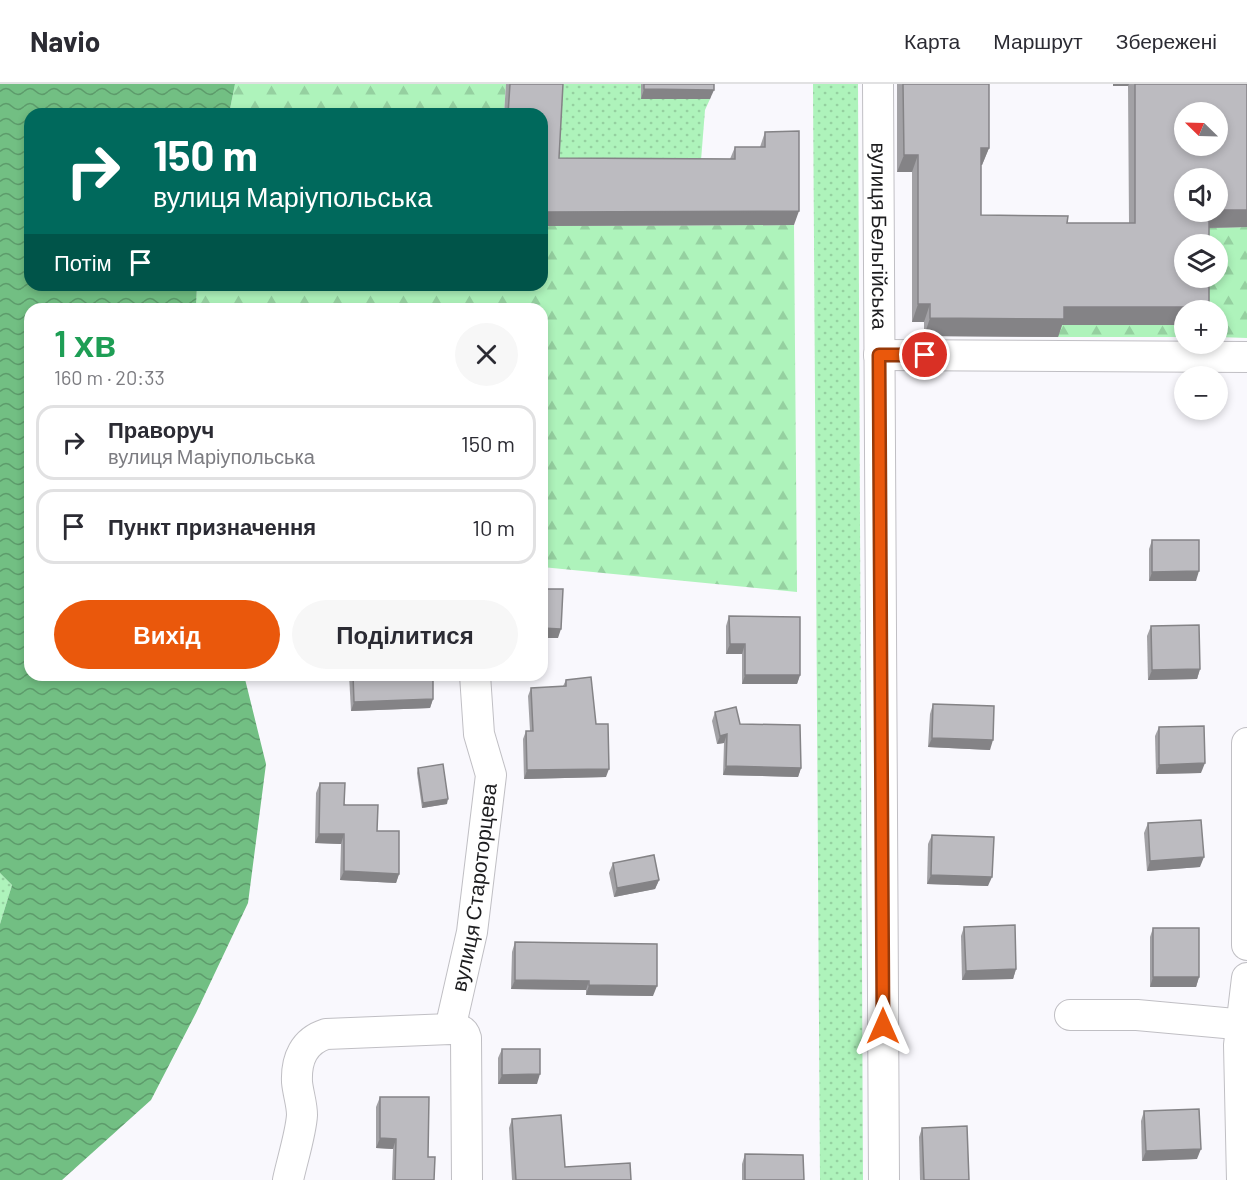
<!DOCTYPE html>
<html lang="uk">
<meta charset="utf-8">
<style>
body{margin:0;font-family:Barlow,sans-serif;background:#f7f7f7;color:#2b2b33;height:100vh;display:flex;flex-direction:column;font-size:22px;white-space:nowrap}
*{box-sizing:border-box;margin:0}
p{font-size:20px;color:#7c7c81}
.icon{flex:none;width:33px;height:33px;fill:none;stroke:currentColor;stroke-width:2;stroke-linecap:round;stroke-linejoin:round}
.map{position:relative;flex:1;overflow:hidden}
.drawer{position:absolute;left:24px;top:219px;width:524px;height:378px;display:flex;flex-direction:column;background:#fff;border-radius:18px;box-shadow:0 3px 9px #0003}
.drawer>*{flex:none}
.hud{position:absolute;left:24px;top:24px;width:524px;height:183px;border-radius:18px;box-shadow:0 3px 9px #0003;background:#00695c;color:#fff;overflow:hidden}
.needle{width:39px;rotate:293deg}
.tools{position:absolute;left:1174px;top:18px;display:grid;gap:12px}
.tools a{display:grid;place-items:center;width:54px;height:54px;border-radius:50%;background:#fff;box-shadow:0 3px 9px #0003;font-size:30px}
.pin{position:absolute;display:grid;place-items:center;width:51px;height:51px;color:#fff;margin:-26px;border:3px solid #fff;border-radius:50%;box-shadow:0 2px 6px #0007}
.me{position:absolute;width:66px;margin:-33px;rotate:0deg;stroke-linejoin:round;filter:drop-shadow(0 0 4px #0008)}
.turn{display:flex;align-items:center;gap:21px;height:126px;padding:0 30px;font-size:27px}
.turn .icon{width:78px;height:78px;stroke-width:2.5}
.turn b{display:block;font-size:42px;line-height:51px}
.then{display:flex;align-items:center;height:57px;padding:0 30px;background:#0003;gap:12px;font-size:22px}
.round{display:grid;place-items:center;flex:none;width:63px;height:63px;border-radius:32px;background:#f7f7f7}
.head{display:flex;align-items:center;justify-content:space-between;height:102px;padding:0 30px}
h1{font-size:36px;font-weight:600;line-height:45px;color:#1e9e55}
.action{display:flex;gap:12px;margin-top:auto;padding:12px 30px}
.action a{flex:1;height:69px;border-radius:36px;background:#ea580c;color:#fff;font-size:24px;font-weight:600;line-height:69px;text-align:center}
.action a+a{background:#f7f7f7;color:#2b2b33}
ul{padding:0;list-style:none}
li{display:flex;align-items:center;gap:18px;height:75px;margin:0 12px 9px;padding:0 18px;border:3px solid #e1e1e2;border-radius:18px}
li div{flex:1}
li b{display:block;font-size:22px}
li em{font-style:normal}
header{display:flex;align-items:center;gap:36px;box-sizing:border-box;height:84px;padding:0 30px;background:#fff;border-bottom:2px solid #e1e1e2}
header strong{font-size:28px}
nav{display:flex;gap:33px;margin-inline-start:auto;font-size:21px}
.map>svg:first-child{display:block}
.grass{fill:url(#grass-dots)}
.forest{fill:url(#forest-firs)}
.water{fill:url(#water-waves)}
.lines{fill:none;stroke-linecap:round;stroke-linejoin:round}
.street-casing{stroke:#c0bfc4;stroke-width:32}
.street{stroke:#fff;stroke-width:30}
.wall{fill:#a2a1a5}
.shaded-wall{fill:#848386}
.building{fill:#bcbbc0;stroke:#848386;stroke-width:1.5;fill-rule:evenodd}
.route-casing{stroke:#983908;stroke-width:15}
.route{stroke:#ea580c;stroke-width:10}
.labels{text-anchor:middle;stroke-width:5;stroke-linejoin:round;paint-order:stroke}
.street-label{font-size:21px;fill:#1d1d1f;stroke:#fff}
</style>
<header>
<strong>Navio</strong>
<nav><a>Карта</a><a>Маршрут</a><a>Збережені</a></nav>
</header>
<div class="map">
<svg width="1247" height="1096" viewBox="0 0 1247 1096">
<defs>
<pattern id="grass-dots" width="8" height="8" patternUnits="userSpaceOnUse" patternTransform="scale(1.5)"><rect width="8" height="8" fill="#aef3bb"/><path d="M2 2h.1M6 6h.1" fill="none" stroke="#95d0a0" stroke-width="1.8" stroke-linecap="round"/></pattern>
<pattern id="forest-firs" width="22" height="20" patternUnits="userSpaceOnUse" patternTransform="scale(1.5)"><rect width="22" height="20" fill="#aef3bb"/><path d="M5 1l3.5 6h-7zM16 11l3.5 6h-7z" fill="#95d0a0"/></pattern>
<pattern id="water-waves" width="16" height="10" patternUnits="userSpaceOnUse" patternTransform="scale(1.5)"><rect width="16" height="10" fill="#72bf83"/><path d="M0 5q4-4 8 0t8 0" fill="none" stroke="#5d9b6b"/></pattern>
</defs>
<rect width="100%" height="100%" fill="#f9f8fd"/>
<!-- grass -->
<g class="grass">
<polygon points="506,0 641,0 641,15 710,15 705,26 700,89 551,142 558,5"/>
<polygon points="813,0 858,0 863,1096 820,1096"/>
<polygon points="0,789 12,801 0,840"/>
</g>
<!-- forest -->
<g class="forest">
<polygon points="235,0 506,0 504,30 229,30"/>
<polygon points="794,141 797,508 542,483 542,225 196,225 197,201 542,201 542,142"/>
<polygon points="1247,143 1247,254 1218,253 1218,226 1203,226 1203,194 1218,194 1218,160 1203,160 1203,144"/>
<polygon points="1057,241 1185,241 1185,253 1058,253"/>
</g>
<!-- water -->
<polygon class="water" points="0,0 235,0 229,30 30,30 30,201 197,201 196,225 30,225 30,591 244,591 266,680 248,819 196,929 151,1016 62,1096 0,1096 0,840 12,801 0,789"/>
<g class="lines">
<defs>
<g id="street">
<path id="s1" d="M878 0 884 1096"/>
<polyline points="879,271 1247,273"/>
<polyline points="1247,659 1247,861"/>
<polyline points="1070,931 1137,931 1247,941"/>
<path id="s2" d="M450 945 472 848 491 691 479 650 475 591"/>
<path d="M288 1096C292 1077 301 1049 302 1031 302 1020 298 1009 297 998 296 975 304 957 326 950L450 945C458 945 464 945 466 954L467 1096"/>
<polyline points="1242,1096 1239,961 1247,894"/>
</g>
</defs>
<!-- street casing -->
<use href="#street" class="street-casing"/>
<!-- street -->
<use href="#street" class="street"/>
</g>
<!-- wall -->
<g class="wall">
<polygon points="506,0 563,0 559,74 730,75 735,63 760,63 765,48 794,141 542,142 542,30 504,30"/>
<polygon points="641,0 714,0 710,15 641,15"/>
<polygon points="897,0 989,0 989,64 982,81 981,81 981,131 1067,139 1129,139 1128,2 1113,2 1113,0 1247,0 1247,143 1209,144 1185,226 1185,241 1062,241 1058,253 924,252 924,238 912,238 912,88 897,88"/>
<polygon points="1152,456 1196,497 1149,497 1149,465"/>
<polygon points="729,532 800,591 797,600 742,600 742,570 726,570 726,542"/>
<polygon points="1151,542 1200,585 1197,595 1148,596 1147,552"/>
<polygon points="349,591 433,591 433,615 430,624 351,627"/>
<polygon points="566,596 596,640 606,693 524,695 523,655 526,647 530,647 528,612 531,604 563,602"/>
<polygon points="933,620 990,666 928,663 930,630"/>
<polygon points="715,628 740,640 801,684 798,693 723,691 724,659 717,660 712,637"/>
<polygon points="1159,643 1201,689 1156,690 1155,652"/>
<polygon points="418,684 447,720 422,724 417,689"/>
<polygon points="320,699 377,747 399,790 396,799 340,796 341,760 315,759 316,709"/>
<polygon points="1148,739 1200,783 1147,787 1144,749"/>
<polygon points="932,751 988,802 927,800 928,760"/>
<polygon points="613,779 659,796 655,805 614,813 609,789"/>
<polygon points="964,843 1016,885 1013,895 962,896 961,852"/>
<polygon points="1153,844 1199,893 1196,903 1150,903 1150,853"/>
<polygon points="515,858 653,912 586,911 586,906 511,905 512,868"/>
<polygon points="502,965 537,1000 498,1000 498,974"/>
<polygon points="380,1013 428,1073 434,1096 392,1096 393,1065 376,1064 376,1023"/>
<polygon points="1144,1027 1197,1075 1142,1077 1141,1037"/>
<polygon points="512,1035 565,1083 631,1096 512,1096 509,1044"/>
<polygon points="922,1044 969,1096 920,1096 919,1053"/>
<polygon points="745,1070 804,1096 742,1096 742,1080"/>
</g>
<!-- shaded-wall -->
<g class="shaded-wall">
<polygon points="1113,0 1129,0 1128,2 1113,2"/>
<polygon points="644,5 714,6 710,15 641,15"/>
<polygon points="981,64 989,64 982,81 975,81"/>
<polygon points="904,71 918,71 912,88 897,88"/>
<polygon points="1218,126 1247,126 1247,143 1203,144 1209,128 1218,128"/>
<polygon points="799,127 794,141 542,142 542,128"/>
<polygon points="918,220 930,220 924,238 912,238"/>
<polygon points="1064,223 1209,223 1208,226 1185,226 1185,241 1062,241 1058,253 924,252 930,234"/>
<polygon points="1199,487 1196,497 1149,497 1152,488"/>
<polygon points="542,544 561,545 558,554 542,554"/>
<polygon points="730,560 745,560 742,570 726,570"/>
<polygon points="1200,585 1197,595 1148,596 1152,586"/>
<polygon points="745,591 800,591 797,600 742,600"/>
<polygon points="433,615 430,624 351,627 354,618"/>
<polygon points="727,650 724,659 717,660 720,652"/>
<polygon points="932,654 993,656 990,666 928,663"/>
<polygon points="1205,679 1201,689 1156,690 1159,681"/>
<polygon points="726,682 801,684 798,693 723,691"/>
<polygon points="609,685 606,693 524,695 527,686"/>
<polygon points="448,715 447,720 422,724 423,719"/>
<polygon points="319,750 344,750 341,760 315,759"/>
<polygon points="1204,773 1200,783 1147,787 1150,777"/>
<polygon points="344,787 399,790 396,799 340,796"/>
<polygon points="931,791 992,793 988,802 927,800"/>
<polygon points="659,796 655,805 614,813 617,804"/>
<polygon points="1016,885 1013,895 962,896 966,887"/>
<polygon points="1153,893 1199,893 1196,903 1150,903"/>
<polygon points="515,896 589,897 586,906 511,905"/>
<polygon points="589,901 657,902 653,912 586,911"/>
<polygon points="540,990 537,1000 498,1000 502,991"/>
<polygon points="380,1054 396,1055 393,1065 376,1064"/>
<polygon points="1201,1065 1197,1075 1142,1077 1146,1067"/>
</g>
<!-- building -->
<g class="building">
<polygon points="510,0 563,0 559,74 735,75 735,63 765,63 765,48 799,47 799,127 542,128 542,30 508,30"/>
<polygon points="644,0 714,0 714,6 644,5"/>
<path d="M903 0H989V64H981V131L1068 132 1067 139H1135V0H1247V126H1218V94H1185V128H1209V160H1185V194H1209V223H1064V235L930 234V220H918V71H904ZM1185 28H1218V62H1185Z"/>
<polygon points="1152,456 1199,456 1199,487 1152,488"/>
<polygon points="542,505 563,505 561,545 542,544"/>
<polygon points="729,532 800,533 800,591 745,591 745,560 730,560"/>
<polygon points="1199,541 1200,585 1152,586 1151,542"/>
<polygon points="353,591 433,591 433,615 354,618"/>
<polygon points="591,593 596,640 608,640 609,685 527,686 526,647 533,647 531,604 566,602 566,596"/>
<polygon points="933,620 994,622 993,656 932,654"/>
<polygon points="736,623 740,640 800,641 801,684 726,682 727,650 720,652 715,628"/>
<polygon points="1204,642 1205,679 1159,681 1159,643"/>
<polygon points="443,680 448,715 423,719 418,684"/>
<polygon points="320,699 345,699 344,721 378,721 377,747 399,747 399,790 344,787 344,750 319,750"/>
<polygon points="1201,736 1204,773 1150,777 1148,739"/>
<polygon points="932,751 994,753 992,793 931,791"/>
<polygon points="654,771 659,796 617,804 613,779"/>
<polygon points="1015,841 1016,885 966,887 964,843"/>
<rect x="1153" y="844" width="46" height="49"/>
<polygon points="515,858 657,860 657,902 589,901 589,897 515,896"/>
<polygon points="502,965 540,965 540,990 502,991"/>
<polygon points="380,1013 429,1013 428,1073 435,1073 434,1096 395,1096 396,1055 380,1054"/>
<polygon points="1199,1025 1201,1065 1146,1067 1144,1027"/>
<polygon points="561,1031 565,1083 630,1079 631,1096 516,1096 512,1035"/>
<polygon points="967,1042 969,1096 924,1096 922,1044"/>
<polygon points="745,1070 803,1071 804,1096 745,1096"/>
</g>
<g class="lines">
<defs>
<polyline id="route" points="883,942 879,271 925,271"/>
</defs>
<!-- route casing -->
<use href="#route" class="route-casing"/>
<!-- route -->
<use href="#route" class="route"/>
</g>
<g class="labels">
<!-- street labels -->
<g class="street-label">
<text dy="7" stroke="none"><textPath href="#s1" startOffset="152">вулиця Бельгійська</textPath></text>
<text dy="7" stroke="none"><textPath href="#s2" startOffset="144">вулиця Староторцева</textPath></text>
</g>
</g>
</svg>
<div class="tools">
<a><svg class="needle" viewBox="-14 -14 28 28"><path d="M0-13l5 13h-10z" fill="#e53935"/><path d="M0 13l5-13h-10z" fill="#7c7c81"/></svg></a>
<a><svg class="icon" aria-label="sound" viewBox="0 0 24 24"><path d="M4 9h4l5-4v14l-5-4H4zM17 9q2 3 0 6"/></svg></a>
<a><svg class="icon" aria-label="layers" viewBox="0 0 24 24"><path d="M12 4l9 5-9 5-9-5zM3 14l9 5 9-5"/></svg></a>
<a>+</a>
<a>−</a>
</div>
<div class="pin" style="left:925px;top:271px;background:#d93025"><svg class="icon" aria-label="arrive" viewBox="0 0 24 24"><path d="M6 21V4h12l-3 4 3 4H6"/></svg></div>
<svg class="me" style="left:883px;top:942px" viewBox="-20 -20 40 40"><path d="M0-17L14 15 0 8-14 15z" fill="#ea580c" stroke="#fff" stroke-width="4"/></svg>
<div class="hud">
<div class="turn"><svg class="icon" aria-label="right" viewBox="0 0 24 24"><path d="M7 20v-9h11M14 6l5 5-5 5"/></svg><div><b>150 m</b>вулиця Маріупольська</div></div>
<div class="then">Потім<svg class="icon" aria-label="arrive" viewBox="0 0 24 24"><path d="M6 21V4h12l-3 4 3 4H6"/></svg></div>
</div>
<section class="drawer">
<div class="head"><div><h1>1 хв</h1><p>160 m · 20:33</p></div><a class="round"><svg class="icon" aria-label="close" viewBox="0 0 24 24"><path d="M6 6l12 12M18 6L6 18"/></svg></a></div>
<ul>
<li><svg class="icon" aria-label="right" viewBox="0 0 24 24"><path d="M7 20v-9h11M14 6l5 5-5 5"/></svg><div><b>Праворуч</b><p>вулиця Маріупольська</p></div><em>150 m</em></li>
<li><svg class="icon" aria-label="arrive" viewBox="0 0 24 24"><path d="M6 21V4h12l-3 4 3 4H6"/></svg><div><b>Пункт призначення</b></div><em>10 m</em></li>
</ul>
<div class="action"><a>Вихід</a><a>Поділитися</a></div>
</section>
</div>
